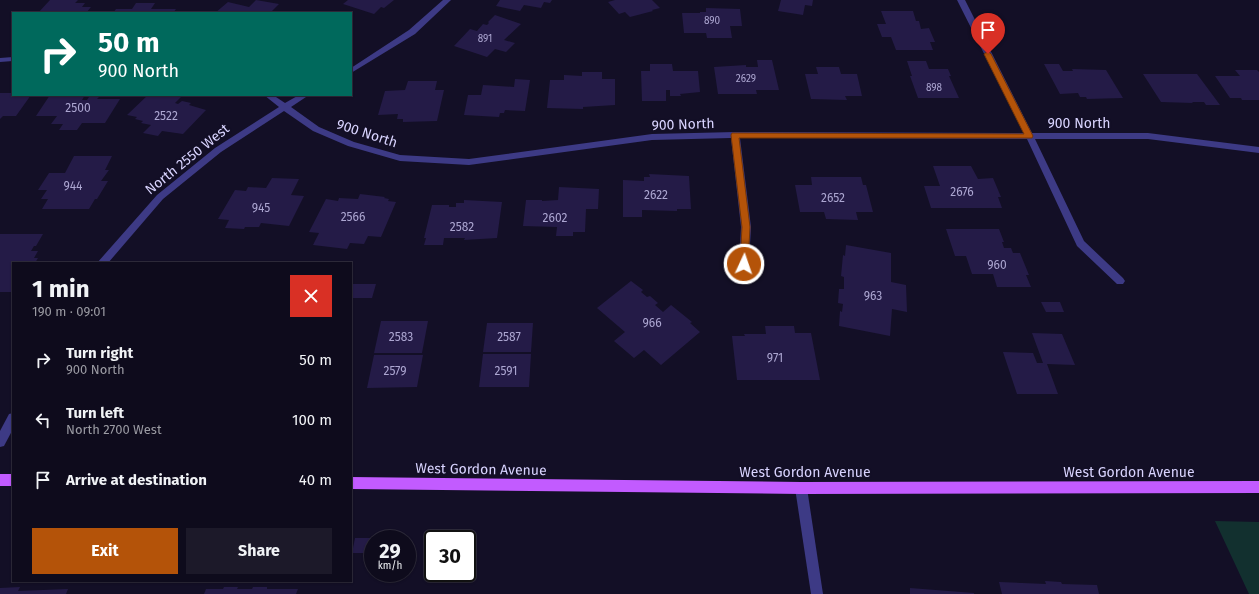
<!DOCTYPE html>
<meta charset="utf-8">
<style>
body{margin:0;font-family:"Fira Sans",sans-serif;background:#1c1929;color:#f1f3f6;height:100vh;display:flex;flex-direction:column;font-size:15px;white-space:nowrap}
*{box-sizing:border-box;margin:0}
p{font-size:13px;color:#9b9ba3}
.icon{flex:none;width:22px;height:22px;fill:none;stroke:currentColor;stroke-width:2;stroke-linecap:round;stroke-linejoin:round}
.map{position:relative;flex:1;overflow:hidden}
.side{position:absolute;left:12px;top:262px;width:340px;height:320px;display:flex;flex-direction:column;background:#0e0b1c;border-radius:0px;box-shadow:0 1px 3px #0004,0 0 0 1px #2e2b3b}
.side>*{flex:none}
.banner{position:absolute;left:12px;top:12px;width:340px;height:84px;border-radius:0px;box-shadow:0 1px 3px #0004,0 0 0 1px #2e2b3b;background:#00695c;color:#fff;overflow:hidden}
.speed{position:absolute;left:364px;top:530px;display:flex;gap:8px;font-size:20px;font-weight:700;text-align:center}
.speed>*{display:grid;place-content:center;width:52px;height:52px;border-radius:50%;background:#0e0b1c;box-shadow:0 1px 3px #0004,0 0 0 1px #2e2b3b;line-height:1}
.speed small{font-size:10px;font-weight:400}
.speed .limit{border:2px solid #111;border-radius:6px;background:#fff;color:#111}
.pin{position:absolute;display:grid;place-items:center;width:34px;height:34px;color:#fff;margin:-41px -17px;border-radius:50% 50% 50% 0;rotate:-45deg;box-shadow:0 0 4px #0007}
.pin .icon{rotate:45deg}
.me{position:absolute;width:44px;margin:-22px;rotate:3deg;stroke-linejoin:round;filter:drop-shadow(0 0 3px #0008)}
.turn{display:flex;align-items:center;gap:14px;height:84px;padding:0 20px;font-size:18px}
.turn .icon{width:52px;height:52px;stroke-width:2.5}
.turn b{display:block;font-size:28px;line-height:34px}
.round{display:grid;place-items:center;flex:none;width:42px;height:42px;border-radius:0px;background:#1c1929}
.head{display:flex;align-items:center;justify-content:space-between;height:68px;padding:0 20px}
h1{font-size:24px;font-weight:700;line-height:30px}
.cta{display:flex;gap:8px;margin-top:auto;padding:8px 20px}
.cta a{flex:1;height:46px;border-radius:0px;background:#b45309;color:#fff;font-size:16px;font-weight:700;line-height:46px;text-align:center}
.cta a+a{background:#1c1929;color:#f1f3f6}
ul{padding:0;list-style:none}
li{display:flex;align-items:center;gap:12px;height:60px;padding:0 20px}
li div{flex:1}
li b{display:block;font-size:15px}
li em{font-style:normal}
.map>svg:first-child{display:block}
.green{fill:#12302f}
.building{fill:#241b47}
.lines{fill:none;stroke-linecap:round;stroke-linejoin:round}
.minor{fill:#3d3a85;fill-rule:evenodd}
.major{fill:#c25bff;fill-rule:evenodd}
.route{fill:#b45309;stroke:#753606}
.labels{text-anchor:middle;stroke-width:4;stroke-linejoin:round;paint-order:stroke}
.far-number-label{font-size:10px;fill:#aca6d1}
.number-label{font-size:12px;fill:#aca6d1}
.street-label{font-size:14px;fill:#d9d4ff;stroke:#130f26}
</style>
<div class="map">
<svg width="1259" height="594" viewBox="0 0 1259 594">
<rect width="100%" height="100%" fill="#130f26"/>
<!-- green -->
<polygon class="green" points="1215,521 1259,522 1259,594 1249,594"/>
<!-- building -->
<g class="building">
<polygon points="50,0 78,0 75,3 85,3 82,7 91,7 86,13 38,13"/>
<polygon points="256,0 279,4 270,13 215,13 228,2 249,7"/>
<polygon points="348,0 394,0 384,8 381,7 374,14 343,4"/>
<polygon points="500,0 552,0 550,3 544,2 541,8 524,5 520,11 496,6"/>
<polygon points="615,0 652,0 660,8 652,10 653,11 630,17 625,12 619,14 608,2"/>
<polygon points="781,0 813,0 812,6 805,5 803,15 778,11"/>
<polygon points="136,3 155,3 151,9 176,9 173,13 113,13 116,9 132,9"/>
<polygon points="706,8 740,9 742,26 730,26 732,38 707,38 706,33 684,33 682,13 700,13 700,12 706,12"/>
<polygon points="881,11 913,11 916,21 919,21 921,29 929,28 935,42 930,42 933,50 896,50 891,37 882,37 877,24 886,24"/>
<polygon points="495,15 521,24 504,40 515,43 506,52 495,49 487,57 454,46 470,29 477,31 483,24 487,25 489,23 488,22"/>
<polygon points="757,60 772,60 779,90 756,90 757,94 718,94 714,67 746,65 746,67 758,67"/>
<polygon points="907,61 926,61 929,69 948,69 951,76 949,76 959,98 918,98 910,76 912,76"/>
<polygon points="650,64 672,64 673,71 698,71 700,92 680,94 681,96 670,96 670,90 666,90 666,101 642,101 641,71 650,71"/>
<polygon points="1044,64 1059,64 1063,71 1073,71 1072,69 1106,70 1123,98 1087,99 1086,97 1080,97 1078,93 1060,94"/>
<polygon points="816,67 839,67 841,74 857,74 862,96 845,96 847,100 811,99 805,74 818,74"/>
<polygon points="1235,70 1257,70 1259,72 1259,100 1242,100 1241,98 1230,98 1215,76 1240,76"/>
<polygon points="582,72 602,72 602,79 615,79 615,105 583,107 583,109 547,108 550,80 564,80 564,75 582,76"/>
<polygon points="1143,74 1197,74 1220,105 1206,105 1204,102 1192,102 1193,103 1161,102"/>
<polygon points="515,79 530,80 525,111 505,110 504,113 500,113 499,117 464,115 468,95 481,95 483,85 514,87"/>
<polygon points="408,81 437,81 435,90 444,90 437,121 403,122 403,119 397,119 398,114 378,115 385,91 405,90"/>
<polygon points="0,93 13,93 13,95 31,95 16,116 3,116 0,119"/>
<polygon points="50,95 85,95 82,100 87,100 89,97 99,97 97,99 120,99 105,123 82,123 77,130 59,130 63,124 51,124 57,116 36,116"/>
<polygon points="148,95 183,95 175,103 178,104 182,101 191,103 189,105 206,110 183,134 162,131 158,136 143,133 151,125 141,123 143,121 135,119 137,117 127,115"/>
<polygon points="74,156 112,156 105,170 109,170 101,181 108,181 97,199 95,199 89,209 42,209 48,199 41,199 47,190 38,190 49,173 65,173"/>
<polygon points="933,166 971,166 978,179 993,178 1001,197 998,197 1002,208 931,208 924,186 940,186"/>
<polygon points="649,174 689,176 691,209 677,209 677,211 642,210 642,217 623,217 623,180 644,181 644,177 650,177"/>
<polygon points="811,177 861,177 863,185 866,185 873,212 856,212 858,220 826,219 824,212 800,212 795,185 812,185"/>
<polygon points="272,178 299,179 291,195 304,196 289,226 261,223 259,227 245,227 244,229 225,228 229,220 218,219 235,190 246,191 248,187 266,188"/>
<polygon points="559,187 599,189 598,209 586,209 585,232 573,232 573,236 556,236 557,227 523,226 526,200 542,200 542,201 558,200"/>
<polygon points="360,194 385,197 384,198 389,199 388,201 396,202 381,237 368,236 364,244 350,243 347,249 313,245 319,233 309,232 326,199 338,201 339,198 358,199"/>
<polygon points="464,200 502,202 497,238 464,240 465,238 444,238 443,245 424,245 426,238 424,238 432,205 449,205 449,207 456,207 456,203 464,203"/>
<polygon points="946,229 999,229 1004,242 1002,242 1004,248 1011,248 1013,253 1020,253 1029,275 1026,275 1031,287 997,287 993,274 972,274 966,256 955,256"/>
<polygon points="0,234 43,234 36,246 34,246 31,251 38,251 34,258 38,258 35,263 13,263 13,292 0,292"/>
<polygon points="846,245 891,253 891,282 906,285 907,312 892,309 890,336 839,326 840,311 842,312 843,304 838,303 839,289 844,289 844,277 841,276 843,255 845,256"/>
<polygon points="631,281 643,290 641,292 647,297 650,296 658,303 655,305 663,312 671,305 692,322 690,323 700,332 661,365 644,350 634,358 614,341 625,332 597,308"/>
<polygon points="351,284 376,284 372,298 351,298"/>
<polygon points="1041,302 1060,302 1064,312 1046,312"/>
<polygon points="381,321 428,321 422,353 374,353"/>
<polygon points="487,323 533,323 531,352 483,352"/>
<polygon points="765,326 794,326 795,333 811,333 820,380 737,380 732,336 745,336 744,334 766,334"/>
<polygon points="1032,333 1062,334 1075,365 1047,364 1058,394 1017,394 1003,352 1033,353 1037,363 1043,363"/>
<polygon points="483,354 531,354 529,387 479,387"/>
<polygon points="374,355 423,355 417,387 367,388"/>
<polygon points="355,538 371,538 368,553 352,553"/>
<polygon points="1045,581 1061,582 1062,584 1097,585 1099,594 1002,594 999,582 1046,584"/>
<polygon points="20,587 18,591 68,589 66,594 0,594 0,588"/>
<polygon points="224,587 238,587 237,589 252,589 253,587 267,587 267,589 298,589 296,594 204,594 206,589 223,589"/>
<polygon points="910,588 974,593 974,594 910,594"/>
</g>
<g class="lines">
<!-- minor -->
<g class="minor">
<polygon points="443,0 451,0 415,34 351,73 351,68 409,30"/>
<polygon points="957,0 965,0 1032,133 1148,133 1259,147 1259,153 1148,139 1035,139 1084,241 1123,278 1125,281 1123,284 1117,284 1077,246 1027,139 740,138 751,227 749,264 747,267 741,267 739,264 741,227 731,138 652,140 469,165 400,161 348,146 313,131 284,111 221,152 163,199 108,263 97,263 157,195 215,148 279,107 264,95 273,95 285,103 299,95 309,95 291,107 319,127 354,142 400,155 469,159 652,134 735,132 1024,133"/>
<polygon points="13,57 13,61 0,62 0,58"/>
<polygon points="13,413 13,429 4,446 0,447 0,431 9,414"/>
<polygon points="801,482 805,484 807,488 823,594 811,594 795,488 797,484"/>
</g>
<!-- major -->
<g class="major">
<rect x="0" y="474" width="13" height="12"/>
<polygon points="351,477 801,482 1259,481 1259,493 801,494 351,489"/>
</g>
</g>
<!-- route -->
<polygon class="route" points="988,51 991,54 1033,136 1032,138 739,138 750,227 748,264 747,266 741,266 740,264 742,227 731,135 732,133 1024,134 984,54"/>
<g class="labels">
<!-- far-number labels -->
<g class="far-number-label">
<text x="712" y="24">890</text>
<text x="485" y="42">891</text>
<text x="746" y="82">2629</text>
<text x="934" y="91">898</text>
</g>
<!-- number labels -->
<g class="number-label">
<text x="78" y="112">2500</text>
<text x="166" y="120">2522</text>
<text x="73" y="190">944</text>
<text x="962" y="196">2676</text>
<text x="656" y="199">2622</text>
<text x="833" y="202">2652</text>
<text x="261" y="212">945</text>
<text x="353" y="221">2566</text>
<text x="555" y="222">2602</text>
<text x="462" y="231">2582</text>
<text x="997" y="269">960</text>
<text x="873" y="300">963</text>
<text x="652" y="327">966</text>
<text x="401" y="341">2583</text>
<text x="509" y="341">2587</text>
<text x="775" y="362">971</text>
<text x="395" y="375">2579</text>
<text x="506" y="375">2591</text>
</g>
<!-- street labels -->
<g class="street-label">
<text x="1079" y="128">900 North</text>
<text transform="translate(683 124) rotate(-2)" y="5">900 North</text>
<text transform="translate(367 133) rotate(18)" y="5">900 North</text>
<text transform="translate(187 159) rotate(-39)" y="5">North 2550 West</text>
<text transform="translate(481 469) rotate(1)" y="5">West Gordon Avenue</text>
<text x="805" y="477">West Gordon Avenue</text>
<text x="1129" y="477">West Gordon Avenue</text>
</g>
</g>
</svg>
<div class="speed"><div>29<small>km/h</small></div><div class="limit">30</div></div>
<div class="pin" style="left:988px;top:54px;background:#d93025"><svg class="icon" aria-label="arrive" viewBox="0 0 24 24"><path d="M6 21V4h12l-3 4 3 4H6"/></svg></div>
<svg class="me" style="left:744px;top:264px" viewBox="-20 -20 40 40"><circle r="17" fill="#b45309" stroke="#fff" stroke-width="3"/><path d="M0-11L8 9 0 5-8 9z" fill="#fff"/></svg>
<div class="banner">
<div class="turn"><svg class="icon" aria-label="right" viewBox="0 0 24 24"><path d="M7 20v-9h11M14 6l5 5-5 5"/></svg><div><b>50 m</b>900 North</div></div>
</div>
<section class="side">
<div class="head"><div><h1>1 min</h1><p>190 m · 09:01</p></div><a class="round" style="background:#d93025;color:#fff"><svg class="icon" aria-label="close" viewBox="0 0 24 24"><path d="M6 6l12 12M18 6L6 18"/></svg></a></div>
<ul>
<li><svg class="icon" aria-label="right" viewBox="0 0 24 24"><path d="M7 20v-9h11M14 6l5 5-5 5"/></svg><div><b>Turn right</b><p>900 North</p></div><em>50 m</em></li>
<li><svg class="icon" aria-label="left" viewBox="0 0 24 24"><path d="M17 20v-9H6M10 6l-5 5 5 5"/></svg><div><b>Turn left</b><p>North 2700 West</p></div><em>100 m</em></li>
<li><svg class="icon" aria-label="arrive" viewBox="0 0 24 24"><path d="M6 21V4h12l-3 4 3 4H6"/></svg><div><b>Arrive at destination</b></div><em>40 m</em></li>
</ul>
<div class="cta"><a>Exit</a><a>Share</a></div>
</section>
</div>
